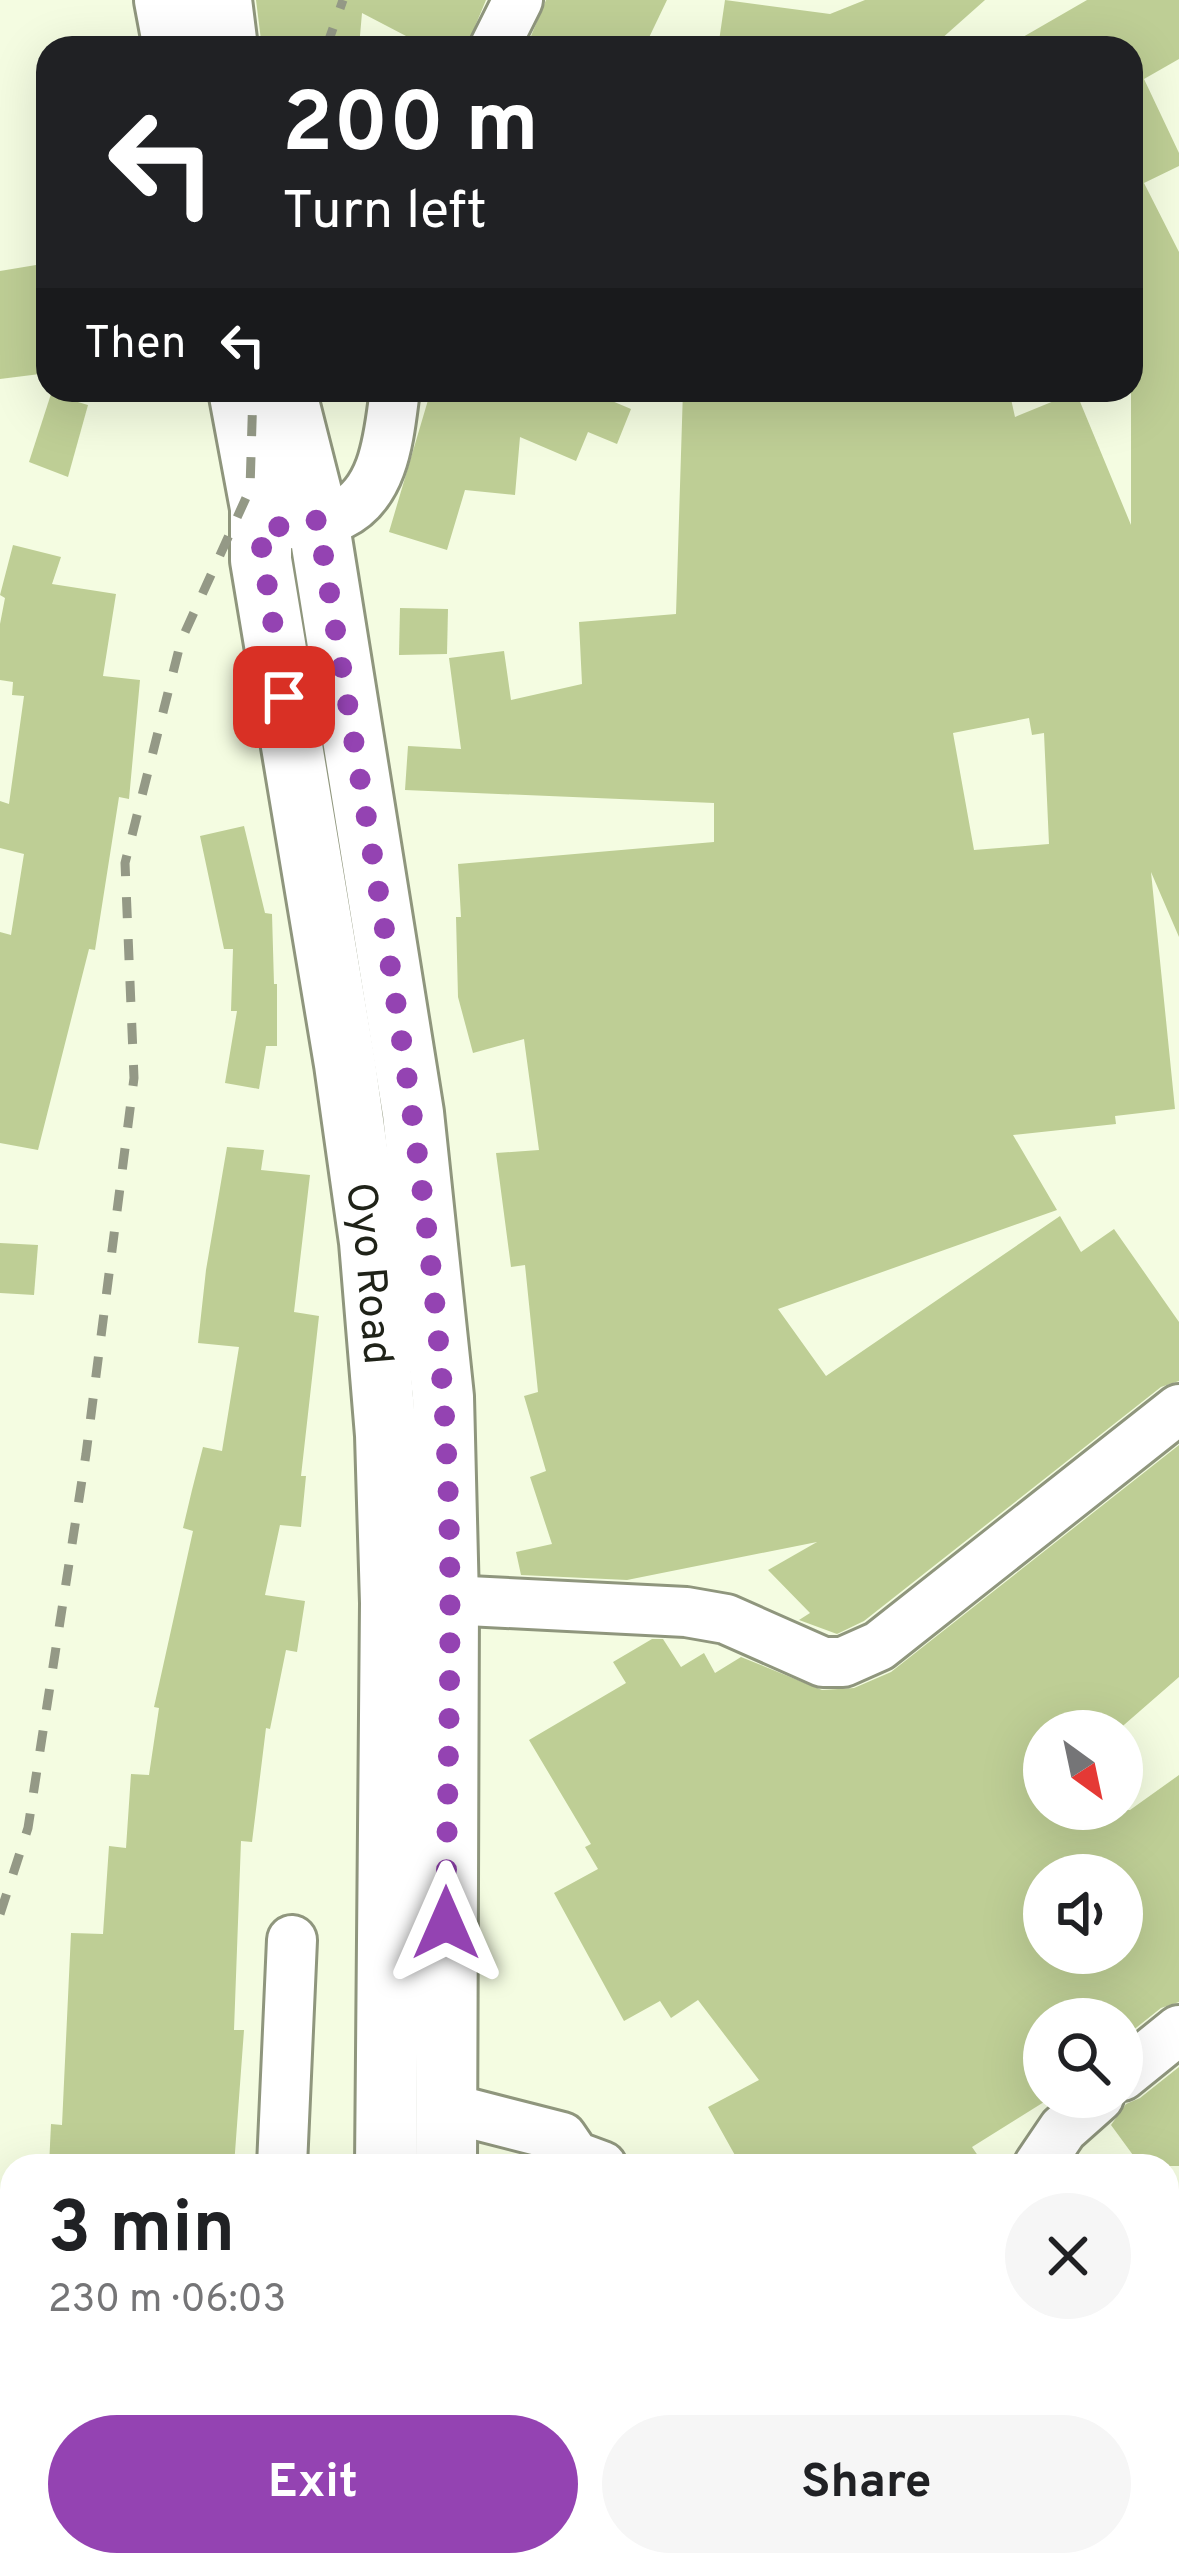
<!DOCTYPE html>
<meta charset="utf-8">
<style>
body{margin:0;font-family:Overpass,sans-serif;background:#f6f6f6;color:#202124;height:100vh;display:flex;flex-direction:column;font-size:45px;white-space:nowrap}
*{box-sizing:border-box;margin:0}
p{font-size:39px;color:#757577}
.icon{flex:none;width:66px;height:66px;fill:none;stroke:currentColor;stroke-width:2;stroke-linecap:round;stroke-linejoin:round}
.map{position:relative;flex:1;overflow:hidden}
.drawer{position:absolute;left:0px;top:2154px;width:1179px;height:423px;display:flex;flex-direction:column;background:#fff;border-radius:36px 36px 0 0;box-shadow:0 12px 48px #0002}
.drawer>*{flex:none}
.hud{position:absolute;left:36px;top:36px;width:1107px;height:366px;border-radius:36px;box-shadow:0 12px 48px #0002;background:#202124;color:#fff;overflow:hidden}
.needle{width:78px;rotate:147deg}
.controls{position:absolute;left:1023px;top:1710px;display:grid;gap:24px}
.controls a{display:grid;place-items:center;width:120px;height:120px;border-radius:50%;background:#fff;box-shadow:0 12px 48px #0002;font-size:60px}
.pin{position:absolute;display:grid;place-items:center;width:102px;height:102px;color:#fff;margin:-51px;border-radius:24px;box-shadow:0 6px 18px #0006}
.me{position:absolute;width:132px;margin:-66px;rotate:0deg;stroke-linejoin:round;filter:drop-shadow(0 0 9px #0008)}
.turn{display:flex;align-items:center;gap:42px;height:252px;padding:0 48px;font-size:54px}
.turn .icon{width:156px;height:156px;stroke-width:2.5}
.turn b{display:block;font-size:84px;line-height:102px}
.then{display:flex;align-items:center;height:114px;padding:0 48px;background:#0003;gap:24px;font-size:45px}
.round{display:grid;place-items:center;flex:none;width:126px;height:126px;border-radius:63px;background:#f6f6f6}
.headline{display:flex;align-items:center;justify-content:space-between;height:204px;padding:0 48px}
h1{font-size:72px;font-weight:700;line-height:90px}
.primary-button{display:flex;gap:24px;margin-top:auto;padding:24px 48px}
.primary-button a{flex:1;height:138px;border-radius:72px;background:#9443b2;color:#fff;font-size:48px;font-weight:700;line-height:138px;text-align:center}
.primary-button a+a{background:#f6f6f6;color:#202124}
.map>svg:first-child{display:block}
.building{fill:#bece95;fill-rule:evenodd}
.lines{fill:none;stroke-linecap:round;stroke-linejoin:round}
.minor-casing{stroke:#8f967d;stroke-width:54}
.major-casing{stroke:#8f967d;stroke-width:66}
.minor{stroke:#fff;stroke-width:48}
.major{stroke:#fff;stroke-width:60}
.rail{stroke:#949986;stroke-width:9;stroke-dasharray:21 21;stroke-linecap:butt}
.route{stroke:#9443b2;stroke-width:21;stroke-dasharray:0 37.8}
.labels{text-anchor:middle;stroke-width:10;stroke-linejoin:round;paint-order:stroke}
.street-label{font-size:42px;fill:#1f2218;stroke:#f4fce1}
</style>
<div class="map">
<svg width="1179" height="2575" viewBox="0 0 1179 2575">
<rect width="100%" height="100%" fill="#f4fce1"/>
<!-- building -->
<g class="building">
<polygon points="256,0 486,0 466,48 429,48 362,13 359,47 296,44 262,48"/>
<polygon points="546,0 667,0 644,48 526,48"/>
<polygon points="725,0 830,14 865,0 985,0 931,48 718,48"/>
<path d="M1087 0H1179V59L1144 79 1179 153V166L1144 183 1179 252V937L1151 872 1175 1109 1115 1116 1116 1124 1013 1135 1057 1210 778 1309 826 1376 1060 1216 1081 1252 1114 1229 1179 1322V1381L1161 1387 864 1621 837 1634 799 1620 810 1613 768 1570 817 1542 627 1580 521 1575 516 1552 552 1544 530 1477 546 1471 524 1396 538 1392 525 1265 511 1267 496 1153 539 1150 524 1039 473 1053 458 997 456 917H461L458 864 714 842V803L405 790 408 746 461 749 449 658 504 651 511 700 582 684 579 622 676 614 683 390H1009L1015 417 1076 392 1131 525V48H1004ZM1029 718 1032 735 1044 733 1049 844 974 850 953 733Z"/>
<polygon points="48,263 48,373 0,379 0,271"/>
<polygon points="431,390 586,390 631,409 617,444 588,432 576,461 520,437 515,495 465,490 447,550 389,532"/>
<polygon points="51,394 88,405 68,477 29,462"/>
<polygon points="13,545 61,557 52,584 116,594 103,676 140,680 129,799 119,797 95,950 89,949 38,1150 0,1143 0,932 11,935 24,854 0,848 0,801 9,804 24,696 12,695 13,682 0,680 0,624 5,598 0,595"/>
<polygon points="400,608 448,609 447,654 399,655"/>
<polygon points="244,826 265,913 272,914 274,984 277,984 277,1046 266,1046 259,1089 225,1083 237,1011 231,1011 233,949 224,949 200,836"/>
<polygon points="227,1147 264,1150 261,1170 310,1175 294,1312 319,1316 301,1476 306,1476 301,1527 280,1525 265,1595 305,1601 297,1652 286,1650 270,1729 266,1728 252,1842 241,1841 234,2030 244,2030 234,2166 49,2166 51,2124 62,2125 71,1933 103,1934 109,1846 126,1848 131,1774 149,1775 159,1708 154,1707 193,1531 183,1528 192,1490 203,1447 222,1451 239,1347 198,1343 206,1270"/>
<polygon points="0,1243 38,1245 34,1295 0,1293"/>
<path d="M1179 1445V1677L1117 1731H1044V1809L1130 1810 1179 1775V2002L1161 2008 1122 2039V2019H1044V2102L972 2147 985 2166H741L708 2107 759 2080 698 2000 671 2018 660 2001 624 2021 554 1893 598 1869 585 1847 591 1844 529 1740 626 1683 613 1662 652 1639H663L681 1667 704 1653 715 1673 741 1657 822 1690 854 1688 891 1672ZM1044 1875H1122V1953H1044Z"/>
<polygon points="1179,2067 1179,2166 1141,2166 1111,2125 1126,2104 1140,2098"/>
</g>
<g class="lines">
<defs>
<g id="minor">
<polyline points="494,48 518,0"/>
<path d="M284 525C302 522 324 522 340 515 386 493 389 433 395 390"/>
<polyline points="448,1600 686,1612 726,1619 823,1662 843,1662 879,1646 1179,1409"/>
<polyline points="1122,2076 1179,2030"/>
<polyline points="445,2107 562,2137 575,2156 602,2166"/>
<polyline points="282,2166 292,1940"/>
<polyline points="1038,2166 1063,2129 1099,2097"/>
<polyline points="158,2565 238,2575"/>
<polyline points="55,2575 73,2565"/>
</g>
<g id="major">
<polyline points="165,0 174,48"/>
<polyline points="221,0 227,48"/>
<path id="s1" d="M239 390 261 508V560L345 1064 370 1242 386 1435 391 1603 386 2166"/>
<polyline points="285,390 318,520 413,1113 443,1397 448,1600 446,2166"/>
<polyline points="823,2565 853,2575"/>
<polyline points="1014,2565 1043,2575"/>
<polyline points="378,2575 378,2565"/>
<polyline points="468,2575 478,2565"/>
</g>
</defs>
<!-- minor casing -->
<use href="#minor" class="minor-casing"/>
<!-- major casing -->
<use href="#major" class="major-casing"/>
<!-- minor -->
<use href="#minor" class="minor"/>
<!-- major -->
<use href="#major" class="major"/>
<!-- rail -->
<g class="rail">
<polyline points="326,48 343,0"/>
<polyline points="0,1914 28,1828 86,1454 134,1078 125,863 181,641 250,489 253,390"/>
</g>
</g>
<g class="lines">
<!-- route -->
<path class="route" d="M284 697 259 530 318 520C363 811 420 1101 443 1394 456 1569 447 1748 446 1923"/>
</g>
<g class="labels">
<!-- street labels -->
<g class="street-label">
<text dy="15" stroke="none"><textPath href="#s1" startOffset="894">Oyo Road</textPath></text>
</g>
</g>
</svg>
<div class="controls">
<a><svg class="needle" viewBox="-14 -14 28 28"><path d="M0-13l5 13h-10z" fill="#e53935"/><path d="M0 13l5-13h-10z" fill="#757577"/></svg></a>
<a><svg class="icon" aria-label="sound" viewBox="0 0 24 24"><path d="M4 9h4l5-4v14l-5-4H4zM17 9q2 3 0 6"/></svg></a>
<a><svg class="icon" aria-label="search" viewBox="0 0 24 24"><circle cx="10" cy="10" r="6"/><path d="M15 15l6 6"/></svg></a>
</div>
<div class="pin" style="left:284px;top:697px;background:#d93025"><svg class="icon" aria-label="arrive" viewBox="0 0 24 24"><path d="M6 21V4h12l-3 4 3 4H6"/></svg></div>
<svg class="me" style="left:446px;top:1923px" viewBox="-20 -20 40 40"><path d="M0-17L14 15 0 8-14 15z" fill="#9443b2" stroke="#fff" stroke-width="4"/></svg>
<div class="hud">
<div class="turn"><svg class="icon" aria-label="left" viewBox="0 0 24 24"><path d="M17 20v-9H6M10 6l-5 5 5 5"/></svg><div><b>200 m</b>Turn left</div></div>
<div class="then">Then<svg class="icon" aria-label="left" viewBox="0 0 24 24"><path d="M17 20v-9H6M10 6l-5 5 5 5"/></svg></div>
</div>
<section class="drawer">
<div class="headline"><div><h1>3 min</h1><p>230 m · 06:03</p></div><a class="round"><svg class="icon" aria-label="close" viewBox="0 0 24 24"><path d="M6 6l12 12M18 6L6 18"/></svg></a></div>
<div class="primary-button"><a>Exit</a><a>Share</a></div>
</section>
</div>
